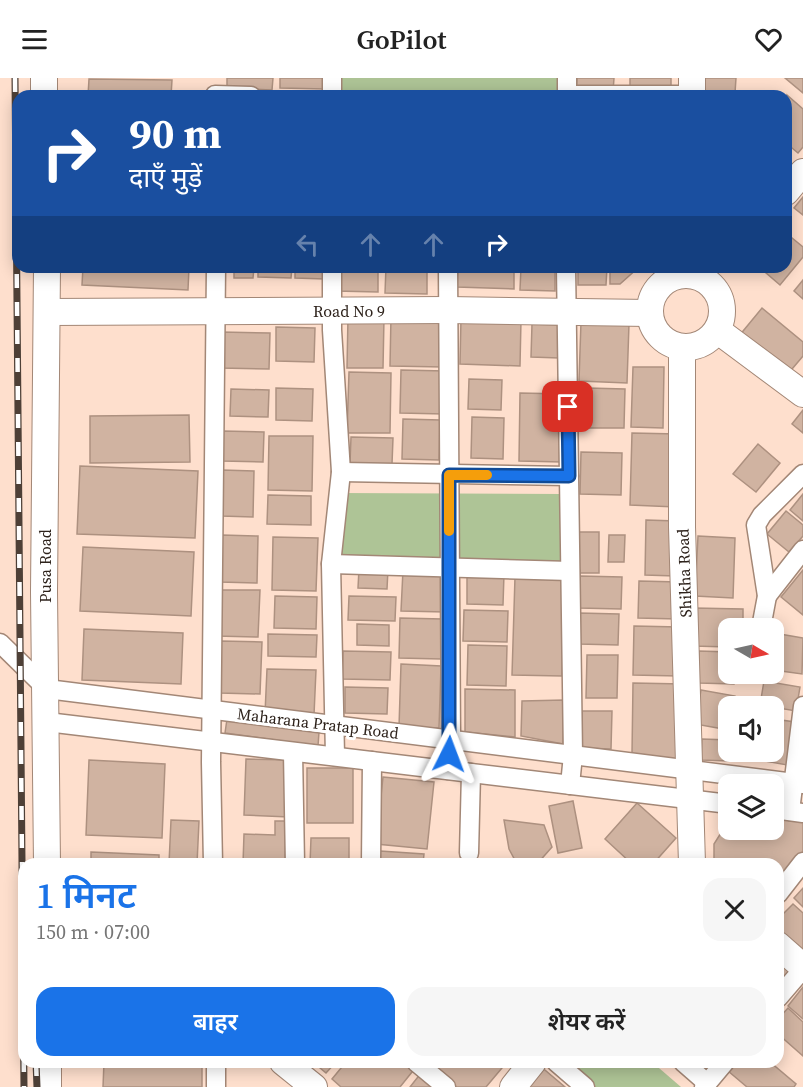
<!DOCTYPE html>
<html lang="hi">
<meta charset="utf-8">
<style>
body{margin:0;font-family:"Source Serif 4","Noto Sans Devanagari",serif;background:#f6f6f6;color:#222;height:100vh;display:flex;flex-direction:column;font-size:22px;white-space:nowrap}
*{box-sizing:border-box;margin:0}
p{font-size:20px;color:#767676}
.icon{flex:none;width:33px;height:33px;fill:none;stroke:currentColor;stroke-width:2;stroke-linecap:round;stroke-linejoin:round}
.map{position:relative;flex:1;overflow:hidden}
.side{position:absolute;left:18px;top:780px;width:766px;height:210px;display:flex;flex-direction:column;background:#fff;border-radius:18px;box-shadow:0 3px 15px #0003}
.side>*{flex:none}
.top-card{position:absolute;left:12px;top:12px;width:780px;height:183px;border-radius:18px;box-shadow:0 3px 15px #0003;background:#1a4fa0;color:#fff;overflow:hidden}
.needle{width:39px;rotate:99deg}
.buttons{position:absolute;left:718px;top:540px;display:grid;gap:12px}
.buttons a{display:grid;place-items:center;width:66px;height:66px;border-radius:12px;background:#fff;box-shadow:0 3px 15px #0003;font-size:30px}
.pin{position:absolute;display:grid;place-items:center;width:51px;height:51px;color:#fff;margin:-26px;border-radius:12px;box-shadow:0 3px 9px #0006}
.me{position:absolute;width:66px;margin:-33px;rotate:3deg;stroke-linejoin:round;filter:drop-shadow(0 0 4px #0008)}
.turn{display:flex;align-items:center;gap:21px;height:126px;padding:0 18px;font-size:27px}
.turn .icon{width:78px;height:78px;stroke-width:2.5}
.turn b{display:block;font-size:42px;line-height:51px}
.lanes{display:flex;align-items:center;height:57px;padding:0 18px;background:#0003;justify-content:center;gap:30px;direction:ltr}
.lanes .off{opacity:.35}
.round{display:grid;place-items:center;flex:none;width:63px;height:63px;border-radius:18px;background:#f6f6f6}
.overview{display:flex;align-items:center;justify-content:space-between;height:102px;padding:0 18px}
h1{font-size:36px;font-weight:600;line-height:45px;color:#1a73e8}
.primary-button{display:flex;gap:12px;margin-top:auto;padding:12px 18px}
.primary-button a{flex:1;height:69px;border-radius:18px;background:#1a73e8;color:#fff;font-size:24px;font-weight:600;line-height:69px;text-align:center}
.primary-button a+a{background:#f6f6f6;color:#222}
header{display:flex;justify-content:space-between;align-items:center;height:78px;padding:0 18px;background:#fff;font-size:27px;font-weight:600}
.map>svg:first-child{display:block}
.green{fill:#aec496}
.building{fill:#d0b3a1;stroke:#ad9180;stroke-width:1.5}
.lines{fill:none;stroke-linecap:round;stroke-linejoin:round}
.street-casing{stroke:#a38776;stroke-width:21}
.secondary-casing{stroke:#a38776;stroke-width:28}
.street{stroke:#fff;stroke-width:18}
.secondary{stroke:#fff;stroke-width:26}
.rail-casing{stroke:#4e4037;stroke-width:7}
.rail{stroke:#fff;stroke-width:4.5;stroke-dasharray:14;stroke-linecap:butt}
.route-casing{stroke:#114b97;stroke-width:15}
.route{stroke:#1a73e8;stroke-width:10}
.slow{stroke:#f59e0b;stroke-width:10}
.labels{text-anchor:middle;stroke-width:6;stroke-linejoin:round;paint-order:stroke}
.street-label{font-size:16px;fill:#2d221b;stroke:#fff}
</style>
<header><svg class="icon" aria-label="menu" viewBox="0 0 24 24"><path d="M4 6h16M4 12h16M4 18h16"/></svg>GoPilot<svg class="icon" aria-label="heart" viewBox="0 0 24 24"><path d="M12 20l-8-8c-3-5 5-10 8-4 3-6 11-1 8 4z"/></svg></header>
<div class="map">
<svg width="803" height="1009" viewBox="0 0 803 1009">
<rect width="100%" height="100%" fill="#fedfcd"/>
<!-- green -->
<g class="green">
<polygon points="335,0 559,0 559,18 334,18"/>
<polygon points="338,415 563,416 562,490 338,489"/>
<polygon points="563,984 652,984 681,1009 593,1009"/>
</g>
<!-- building -->
<g class="building">
<polygon points="227,0 273,0 272,12 227,10"/>
<polygon points="280,0 325,0 325,11 280,10"/>
<polygon points="577,0 614,0 613,14 576,14"/>
<polygon points="630,0 671,0 671,12 630,11"/>
<polygon points="695,0 736,0 735,15 695,14"/>
<polygon points="785,0 803,0 803,15"/>
<polygon points="89,1 172,2 171,18 88,18"/>
<polygon points="787,17 803,31 803,69 798,75 786,65"/>
<polygon points="803,119 803,137 794,130"/>
<polygon points="786,155 803,169 803,179 780,207 759,189 786,189"/>
<polygon points="83,189 189,189 188,212 82,207"/>
<polygon points="234,189 254,189 253,200 234,200"/>
<polygon points="258,189 292,189 291,200 258,199"/>
<polygon points="295,189 325,189 325,201 295,200"/>
<polygon points="336,189 378,189 378,214 335,213"/>
<polygon points="386,189 427,189 427,216 385,215"/>
<polygon points="458,189 514,189 514,211 457,209"/>
<polygon points="521,189 555,189 555,213 520,212"/>
<polygon points="578,189 607,189 606,207 578,207"/>
<polygon points="610,189 639,189 620,206 610,206"/>
<polygon points="803,202 803,221 794,213"/>
<polygon points="762,230 803,264 803,278 787,297 739,258"/>
<polygon points="391,238 445,240 443,289 390,288"/>
<polygon points="348,239 384,240 383,290 347,290"/>
<polygon points="461,240 521,242 520,288 460,286"/>
<polygon points="581,244 629,246 627,305 579,303"/>
<polygon points="532,246 560,247 559,280 531,279"/>
<polygon points="276,249 315,250 314,284 276,283"/>
<polygon points="221,254 270,255 269,291 220,290"/>
<polygon points="633,289 664,289 663,350 631,349"/>
<polygon points="401,292 445,293 444,336 400,335"/>
<polygon points="349,294 391,295 390,355 347,355"/>
<polygon points="469,301 502,302 501,332 468,331"/>
<polygon points="276,310 313,311 312,343 276,342"/>
<polygon points="587,310 625,311 624,350 586,350"/>
<polygon points="231,311 269,312 268,339 230,338"/>
<polygon points="520,315 564,316 562,384 519,383"/>
<polygon points="803,332 803,355 792,346"/>
<polygon points="189,337 190,384 90,385 90,338"/>
<polygon points="472,339 504,340 503,381 471,380"/>
<polygon points="403,341 440,342 439,382 402,381"/>
<polygon points="223,353 264,354 263,384 222,383"/>
<polygon points="632,355 677,356 676,429 630,427"/>
<polygon points="269,358 313,358 312,413 268,412"/>
<polygon points="351,359 393,360 392,386 350,385"/>
<polygon points="758,366 780,385 756,414 733,396"/>
<polygon points="581,374 622,375 621,417 580,416"/>
<polygon points="80,388 198,393 195,460 77,456"/>
<polygon points="222,392 254,393 253,439 221,438"/>
<polygon points="803,416 803,443 790,432"/>
<polygon points="268,417 311,418 311,447 267,446"/>
<polygon points="786,433 803,447 803,458 789,474 767,456"/>
<polygon points="646,442 676,443 675,498 645,497"/>
<polygon points="578,454 599,454 599,495 577,495"/>
<polygon points="222,457 258,458 257,505 220,504"/>
<polygon points="609,457 625,457 624,484 608,484"/>
<polygon points="698,458 735,460 733,520 695,518"/>
<polygon points="273,459 318,460 316,513 272,512"/>
<polygon points="83,469 194,474 191,538 80,533"/>
<polygon points="359,491 388,491 387,511 358,510"/>
<polygon points="403,492 446,493 445,534 401,533"/>
<polygon points="803,492 803,537 781,519"/>
<polygon points="467,495 504,496 503,527 467,526"/>
<polygon points="580,498 622,499 621,531 579,530"/>
<polygon points="515,499 565,500 562,598 512,597"/>
<polygon points="639,503 679,504 678,541 638,540"/>
<polygon points="217,512 260,512 258,559 216,558"/>
<polygon points="275,518 317,519 316,551 274,550"/>
<polygon points="349,518 396,519 395,543 348,542"/>
<polygon points="694,530 743,531 743,550 729,550 729,569 693,568"/>
<polygon points="464,532 508,533 507,564 463,563"/>
<polygon points="579,535 619,536 618,567 579,566"/>
<polygon points="400,540 442,541 441,581 399,580"/>
<polygon points="357,546 389,547 389,568 357,567"/>
<polygon points="634,548 679,549 678,598 633,597"/>
<polygon points="84,551 183,555 181,606 82,602"/>
<polygon points="774,555 803,560 802,596 774,592"/>
<polygon points="268,556 317,557 316,579 268,578"/>
<polygon points="221,563 262,564 260,616 220,615"/>
<polygon points="468,567 507,568 506,608 467,607"/>
<polygon points="343,573 391,574 390,602 342,601"/>
<polygon points="699,573 729,574 729,596 735,596 734,606 699,605"/>
<polygon points="587,577 618,577 617,620 586,620"/>
<polygon points="401,586 441,588 439,650 399,649"/>
<polygon points="267,591 316,592 314,637 265,636"/>
<polygon points="764,603 800,609 796,633 760,627"/>
<polygon points="633,605 683,606 684,684 632,676"/>
<polygon points="345,609 388,610 387,636 345,635"/>
<polygon points="465,611 515,612 515,659 465,654"/>
<polygon points="701,612 735,618 734,628 729,628 729,652 695,646"/>
<polygon points="564,622 563,666 521,658 522,623"/>
<polygon points="582,633 612,633 611,671 581,670"/>
<polygon points="227,641 319,654 318,668 225,655"/>
<polygon points="774,641 795,644 787,687 738,678 739,674 774,674"/>
<polygon points="702,661 729,662 729,683 701,682"/>
<polygon points="246,681 291,682 289,739 244,737"/>
<polygon points="89,682 165,686 162,760 86,757"/>
<rect x="307" y="690" width="46" height="55"/>
<polygon points="383,699 434,704 427,771 376,766"/>
<polygon points="774,706 789,709 786,727 774,725"/>
<polygon points="573,723 582,770 558,775 549,728"/>
<polygon points="637,725 676,760 653,786 632,786 605,761"/>
<polygon points="774,735 803,744 803,776 778,807 778,786 714,786 714,766 729,742 729,752 774,752"/>
<polygon points="171,742 199,743 197,786 169,786"/>
<polygon points="504,742 544,747 552,769 537,786 517,786 509,771"/>
<polygon points="275,743 286,743 285,786 243,786 244,756 275,757"/>
<polygon points="311,760 349,760 349,786 310,786"/>
<polygon points="380,773 424,776 423,786 379,786"/>
<polygon points="91,774 159,777 159,786 91,786"/>
<polygon points="803,810 803,829 794,820"/>
<polygon points="793,826 803,835 803,882 778,859 778,841"/>
<polygon points="778,884 793,896 778,914"/>
<polygon points="803,909 803,941 788,928"/>
<polygon points="788,930 803,944 803,978 778,956 778,941"/>
<polygon points="104,984 202,984 202,1009 103,1009"/>
<polygon points="313,984 336,984 326,995"/>
<polygon points="346,984 410,984 416,989 400,1009 341,1009 332,1001"/>
<polygon points="425,984 507,984 486,1009 455,1009"/>
<polygon points="691,984 713,984 704,995"/>
<polygon points="735,984 770,984 796,1006 794,1009 747,1009 728,993"/>
<polygon points="539,987 565,1009 521,1009"/>
<polygon points="421,995 438,1009 410,1009"/>
</g>
<g class="lines">
<defs>
<g id="street">
<polyline points="215,17 251,18"/>
<polyline points="567,17 692,17"/>
<polyline points="332,18 332,0"/>
<polyline points="567,18 567,0"/>
<polyline points="332,189 332,252 341,394 331,486 335,678"/>
<polyline points="566,189 573,677 570,707"/>
<polyline points="341,394 569,398"/>
<polyline points="331,486 570,493"/>
<polyline points="767,518 803,472"/>
<polyline points="761,550 767,518 756,447 762,437 803,396"/>
<polyline points="0,565 47,611 803,706"/>
<polyline points="47,644 729,726"/>
<polyline points="293,674 295,786"/>
<polyline points="448,692 451,661 448,189"/>
<polyline points="774,731 803,735"/>
<polyline points="790,733 803,628"/>
<polyline points="469,775 471,695"/>
<polyline points="213,786 211,684 216,189"/>
<polyline points="371,786 372,683"/>
<polyline points="778,816 803,784"/>
<polyline points="778,920 803,891"/>
<polyline points="216,984 216,1009"/>
<polyline points="416,984 446,1009"/>
<polyline points="556,984 585,1009"/>
<polyline points="683,984 707,1005"/>
<polyline points="704,1009 725,984"/>
</g>
<g id="secondary">
<polyline points="44,0 44,18"/>
<polyline points="692,18 692,0"/>
<polyline points="786,114 803,94"/>
<circle cx="686" cy="233" r="36"/>
<polyline points="48,234 448,232 649,235"/>
<polyline points="717,252 803,316"/>
<polyline points="682,270 682,449 692,786"/>
<polyline points="47,786 44,514 47,189"/>
<polyline points="778,867 803,889"/>
<polyline points="48,984 48,1009"/>
<polyline points="283,984 314,1009"/>
<polyline points="513,1009 533,984"/>
</g>
</defs>
<!-- street casing -->
<use href="#street" class="street-casing"/>
<!-- secondary casing -->
<use href="#secondary" class="secondary-casing"/>
<!-- street -->
<use href="#street" class="street"/>
<!-- secondary -->
<use href="#secondary" class="secondary"/>
<defs>
<g id="rail">
<polyline points="15,0 24,1009"/>
<polyline points="36,984 37,1009"/>
</g>
</defs>
<!-- rail casing -->
<use href="#rail" class="rail-casing"/>
<!-- rail -->
<use href="#rail" class="rail"/>
</g>
<g class="lines">
<defs>
<polyline id="route" points="449,676 449,397 569,398 568,329"/>
</defs>
<!-- route casing -->
<use href="#route" class="route-casing"/>
<!-- route -->
<use href="#route" class="route"/>
<!-- slow -->
<polyline class="slow" points="449,453 449,397 487,397"/>
</g>
<g class="labels">
<!-- street labels -->
<g class="street-label">
<text x="349" y="239">Road No 9</text>
<text transform="translate(45 488) rotate(-90)" y="6">Pusa Road</text>
<text transform="translate(684 495) rotate(-92)" y="6">Shikha Road</text>
<text transform="translate(318 645) rotate(7)" y="6">Maharana Pratap Road</text>
</g>
</g>
</svg>
<div class="buttons">
<a><svg class="needle" viewBox="-14 -14 28 28"><path d="M0-13l5 13h-10z" fill="#e53935"/><path d="M0 13l5-13h-10z" fill="#767676"/></svg></a>
<a><svg class="icon" aria-label="sound" viewBox="0 0 24 24"><path d="M4 9h4l5-4v14l-5-4H4zM17 9q2 3 0 6"/></svg></a>
<a><svg class="icon" aria-label="layers" viewBox="0 0 24 24"><path d="M12 4l9 5-9 5-9-5zM3 14l9 5 9-5"/></svg></a>
</div>
<div class="pin" style="left:568px;top:329px;background:#d93025"><svg class="icon" aria-label="arrive" viewBox="0 0 24 24"><path d="M6 21V4h12l-3 4 3 4H6"/></svg></div>
<svg class="me" style="left:449px;top:676px" viewBox="-20 -20 40 40"><path d="M0-17L14 15 0 8-14 15z" fill="#1a73e8" stroke="#fff" stroke-width="4"/></svg>
<div class="top-card">
<div class="turn"><svg class="icon" aria-label="right" viewBox="0 0 24 24"><path d="M7 20v-9h11M14 6l5 5-5 5"/></svg><div><b>90 m</b>दाएँ मुड़ें</div></div>
<div class="lanes"><svg class="icon off" aria-label="left" viewBox="0 0 24 24"><path d="M17 20v-9H6M10 6l-5 5 5 5"/></svg><svg class="icon off" aria-label="ahead" viewBox="0 0 24 24"><path d="M12 20V5M6 11l6-6 6 6"/></svg><svg class="icon off" aria-label="ahead" viewBox="0 0 24 24"><path d="M12 20V5M6 11l6-6 6 6"/></svg><svg class="icon" aria-label="right" viewBox="0 0 24 24"><path d="M7 20v-9h11M14 6l5 5-5 5"/></svg></div>
</div>
<section class="side">
<div class="overview"><div><h1>1 मिनट</h1><p>150 m · 07:00</p></div><a class="round"><svg class="icon" aria-label="close" viewBox="0 0 24 24"><path d="M6 6l12 12M18 6L6 18"/></svg></a></div>
<div class="primary-button"><a>बाहर</a><a>शेयर करें</a></div>
</section>
</div>
